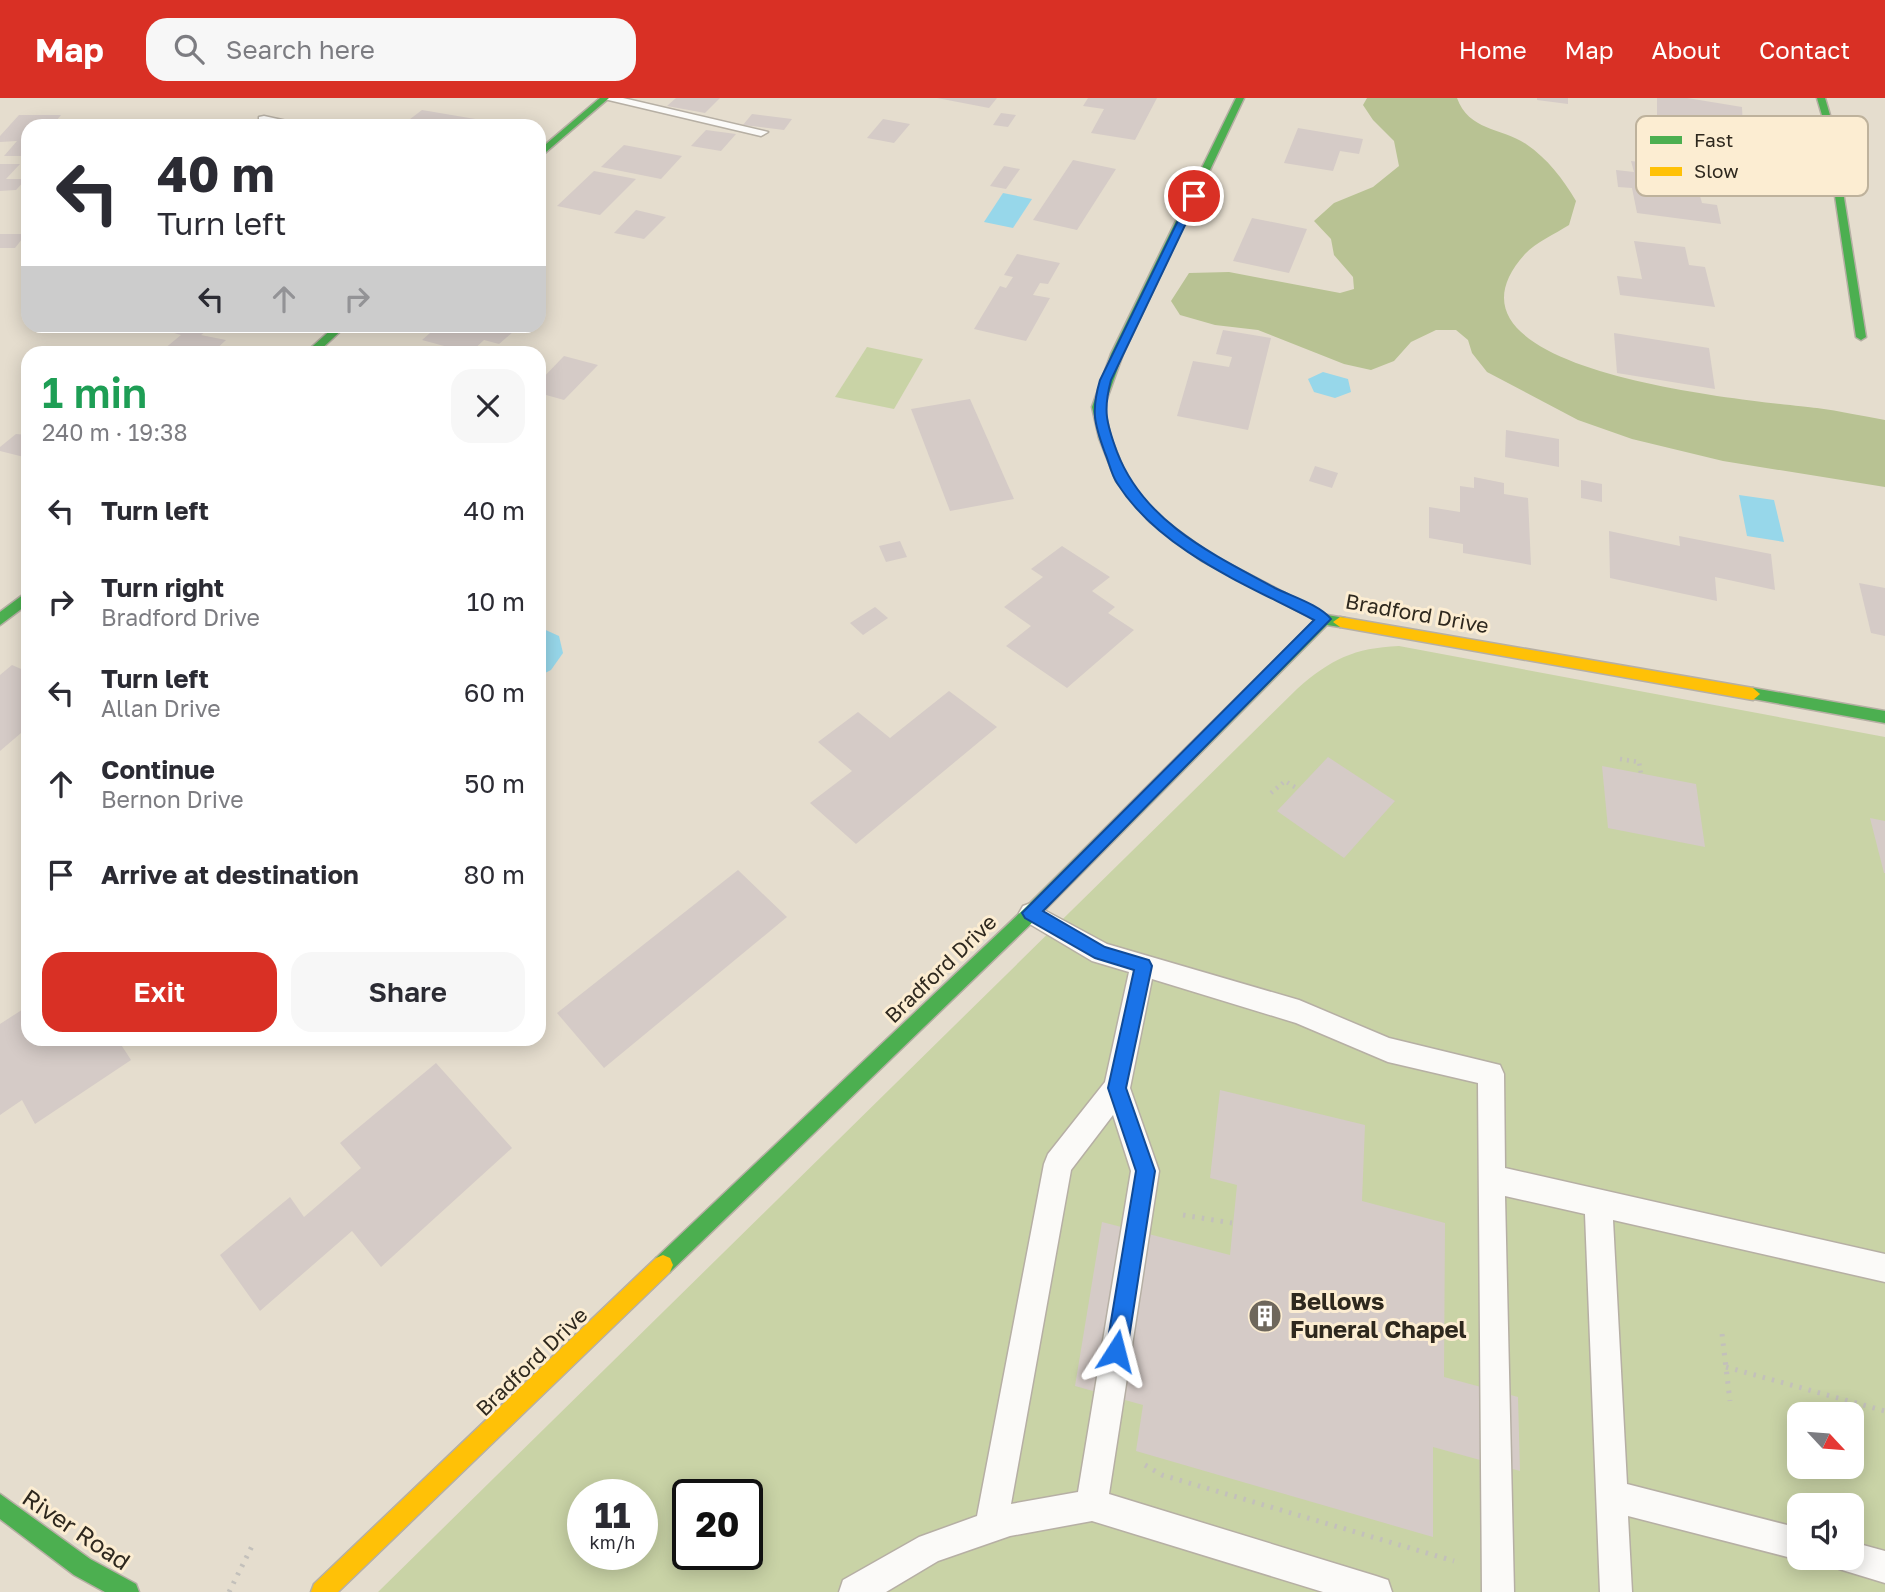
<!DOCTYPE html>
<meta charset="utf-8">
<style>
body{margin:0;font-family:"Golos Text",sans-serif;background:#f7f7f7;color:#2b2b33;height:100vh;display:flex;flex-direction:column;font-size:26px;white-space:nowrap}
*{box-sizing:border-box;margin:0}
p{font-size:23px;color:#7c7c81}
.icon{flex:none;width:38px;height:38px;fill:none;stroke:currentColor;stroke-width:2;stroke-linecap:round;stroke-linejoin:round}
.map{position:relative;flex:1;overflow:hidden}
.panel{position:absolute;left:21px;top:248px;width:525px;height:700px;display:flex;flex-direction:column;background:#fff;border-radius:21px;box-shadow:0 4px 18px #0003}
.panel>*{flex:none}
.banner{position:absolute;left:21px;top:21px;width:525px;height:214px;border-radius:21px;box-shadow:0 4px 18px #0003;background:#fff;color:#2b2b33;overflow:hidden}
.needle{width:46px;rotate:116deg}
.fabs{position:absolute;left:1787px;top:1304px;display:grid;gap:14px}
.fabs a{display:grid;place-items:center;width:77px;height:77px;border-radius:14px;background:#fff;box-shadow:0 4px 18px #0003;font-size:35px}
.speed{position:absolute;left:567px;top:1381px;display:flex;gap:14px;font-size:35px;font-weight:700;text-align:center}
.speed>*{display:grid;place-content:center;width:91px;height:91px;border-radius:50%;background:#fff;box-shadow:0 4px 18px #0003;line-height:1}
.speed small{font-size:18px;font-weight:400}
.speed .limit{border:4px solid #111;border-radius:10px;background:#fff;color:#111}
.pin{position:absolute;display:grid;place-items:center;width:60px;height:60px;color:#fff;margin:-30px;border:4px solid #fff;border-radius:50%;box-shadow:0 2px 7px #0007}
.me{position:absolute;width:77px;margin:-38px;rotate:9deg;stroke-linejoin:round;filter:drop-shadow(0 0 5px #0008)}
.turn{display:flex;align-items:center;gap:24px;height:147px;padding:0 21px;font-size:32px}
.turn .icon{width:91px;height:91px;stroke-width:2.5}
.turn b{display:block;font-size:49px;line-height:60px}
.lanes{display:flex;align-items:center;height:66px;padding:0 21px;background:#0003;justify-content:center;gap:35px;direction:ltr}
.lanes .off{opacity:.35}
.round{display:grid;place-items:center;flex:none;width:74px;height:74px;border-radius:21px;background:#f7f7f7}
.overview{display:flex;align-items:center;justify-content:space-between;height:119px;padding:0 21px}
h1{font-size:42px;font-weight:600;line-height:52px;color:#1e9e55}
.primary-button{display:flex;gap:14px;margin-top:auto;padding:14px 21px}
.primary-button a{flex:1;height:80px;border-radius:21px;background:#d93025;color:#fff;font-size:28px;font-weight:600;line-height:80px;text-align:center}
.primary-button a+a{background:#f7f7f7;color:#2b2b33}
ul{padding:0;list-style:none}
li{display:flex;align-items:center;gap:21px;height:91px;padding:0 21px}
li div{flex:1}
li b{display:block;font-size:26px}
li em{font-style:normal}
header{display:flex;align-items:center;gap:42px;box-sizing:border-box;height:98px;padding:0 35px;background:#d93025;color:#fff}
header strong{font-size:33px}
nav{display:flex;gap:38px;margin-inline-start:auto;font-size:24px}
.search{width:490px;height:63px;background:#f7f7f7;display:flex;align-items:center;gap:18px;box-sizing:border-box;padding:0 24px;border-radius:21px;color:#7c7c81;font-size:26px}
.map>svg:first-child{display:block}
.green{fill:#c9d3a6;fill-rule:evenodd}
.forest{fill:#b8c293}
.water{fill:#97d7ea}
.building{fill:#d5cbc7}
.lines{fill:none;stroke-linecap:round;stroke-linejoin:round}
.lane-casing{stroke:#b6afa4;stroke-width:3}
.fast-casing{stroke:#b6afa4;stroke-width:3}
.slow-casing{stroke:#b6afa4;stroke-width:3}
.path-far1{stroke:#c3c0bb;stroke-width:4.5;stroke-dasharray:2 5;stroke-linecap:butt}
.path{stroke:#c3c0bb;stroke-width:5;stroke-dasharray:2.5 7;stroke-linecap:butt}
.lane{fill:#fbfaf8;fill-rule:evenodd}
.fast{fill:#4caf50;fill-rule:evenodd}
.slow{fill:#ffc107;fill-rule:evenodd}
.route{fill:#1a73e8;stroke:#114b97;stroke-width:2}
.labels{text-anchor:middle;stroke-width:6;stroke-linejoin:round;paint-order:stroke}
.street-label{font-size:21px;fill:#2e281e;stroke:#fcedd2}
.near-poi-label{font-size:24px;font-weight:bold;fill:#2e281e;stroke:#fcedd2;text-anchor:start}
.near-street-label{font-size:24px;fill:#2e281e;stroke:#fcedd2}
.key{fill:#fcedd2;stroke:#beb29c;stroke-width:2}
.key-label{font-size:19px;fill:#2e281e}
</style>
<header>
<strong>Map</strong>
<div class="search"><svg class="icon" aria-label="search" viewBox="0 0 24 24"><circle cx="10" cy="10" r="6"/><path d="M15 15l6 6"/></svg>Search here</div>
<nav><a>Home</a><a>Map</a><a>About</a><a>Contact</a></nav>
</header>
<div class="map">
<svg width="1885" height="1494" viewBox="0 0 1885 1494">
<rect width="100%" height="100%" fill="#e5ddce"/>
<!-- green -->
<g class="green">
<polygon points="867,249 923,261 894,311 835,299"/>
<path d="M1399 548 1885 639V1494H378L1297 591C1331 561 1354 550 1399 548ZM1799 1316H1852V1368H1799ZM583 1396H642V1456H583ZM688 1396H747V1456H688ZM1799 1407H1852V1460H1799Z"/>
</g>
<!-- forest -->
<path class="forest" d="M1367 0H1457C1469 33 1500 29 1526 46 1548 61 1563 81 1576 103L1569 127C1555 136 1536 144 1525 156 1417 276 1758 303 1817 310 1840 313 1862 318 1885 322V389L1723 363 1632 341 1578 322 1487 274 1472 255 1468 242 1456 232H1436L1411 244 1394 263 1371 272 1344 266 1258 232 1215 227 1180 217 1171 203 1189 175 1229 174 1340 195 1354 191 1353 179 1334 157 1331 141 1314 123 1334 105 1373 89 1399 68 1394 43 1373 22 1363 7Z"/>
<!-- water -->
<g class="water">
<polygon points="1003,95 1032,101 1013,130 984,124"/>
<polygon points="1323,274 1348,281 1351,294 1335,300 1314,294 1308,281"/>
<polygon points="1739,397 1774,402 1784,444 1747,438"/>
<polygon points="539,529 559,538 563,555 551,572 539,578"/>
</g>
<!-- building -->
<g class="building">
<polygon points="676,0 720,0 705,15 667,8"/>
<polygon points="937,0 997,0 989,10"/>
<polygon points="1088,0 1157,0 1135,42 1091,35 1104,11 1083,8"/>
<polygon points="1537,0 1568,0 1568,6 1537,2"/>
<polygon points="1657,0 1687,0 1742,9 1743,31 1657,20"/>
<polygon points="422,12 487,23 482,28 401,28"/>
<polygon points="1001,15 1016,17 1008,29 993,27"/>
<polygon points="752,16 792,21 784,32 743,27"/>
<polygon points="19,17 61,17 52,28 28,28 28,58 4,58 17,43 0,44 0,38"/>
<polygon points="883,21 910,26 894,45 867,40"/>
<polygon points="1298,30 1363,41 1359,56 1340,53 1333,73 1284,65"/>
<polygon points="706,32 736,36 721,53 691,48"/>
<polygon points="624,47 682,58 661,81 601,69"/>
<polygon points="1073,62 1116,71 1077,132 1033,122"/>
<polygon points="1631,63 1726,74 1733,99 1687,93 1685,96 1700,98 1702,105 1717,107 1721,126 1637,115 1632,90 1618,89 1616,72 1634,74"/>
<polygon points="0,66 20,66 6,81 26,81 16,92 0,93"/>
<polygon points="1004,68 1020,71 1006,91 990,88"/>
<polygon points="594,73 636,81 600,117 557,108"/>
<polygon points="636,112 666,119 644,141 614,135"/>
<polygon points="1252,120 1307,131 1289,175 1233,163"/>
<polygon points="0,136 26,136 15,150 0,150"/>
<polygon points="1634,143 1685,149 1689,167 1705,169 1715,209 1620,197 1617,178 1642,181"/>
<polygon points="1017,156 1060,165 1048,186 1040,185 1033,197 1050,200 1026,243 974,231 1000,188 1006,190 1013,179 1004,177"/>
<polygon points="170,228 212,228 201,237 226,242 211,256 158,256 181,237 164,232"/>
<polygon points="438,228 520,228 499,246 484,242 470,255 422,242"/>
<polygon points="1223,232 1271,240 1248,332 1177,318 1193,263 1229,269 1232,259 1216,256"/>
<polygon points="1614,235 1709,250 1715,291 1617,275"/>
<polygon points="564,258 598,267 564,302 539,295 539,284"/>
<polygon points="970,301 1014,401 950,413 911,311"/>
<polygon points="1506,332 1559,341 1559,369 1505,359"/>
<polygon points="16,336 28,337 28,360 0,353 0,349"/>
<polygon points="1315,368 1338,375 1332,390 1309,383"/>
<polygon points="1474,379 1504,385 1504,396 1528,400 1531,467 1463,455 1463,446 1429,440 1429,409 1460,414 1460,388 1474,390"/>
<polygon points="1581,382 1602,386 1602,404 1581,400"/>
<polygon points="1609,433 1680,448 1679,438 1771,456 1775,492 1715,479 1717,503 1610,480"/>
<polygon points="900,443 907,459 886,464 879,448"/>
<polygon points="1062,448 1110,479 1092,493 1115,509 1108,515 1134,532 1067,590 1006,548 1031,528 1004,509 1043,479 1031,471"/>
<polygon points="1859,485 1885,490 1885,538 1871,535"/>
<polygon points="875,509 888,520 863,537 850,525"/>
<polygon points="12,567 28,574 28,629 0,653 0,577"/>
<polygon points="949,593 997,629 856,746 810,705 852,673 818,644 858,614 890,640"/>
<polygon points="1328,659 1395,703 1344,760 1277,713"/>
<polygon points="1602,668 1696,686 1705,749 1608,730"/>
<polygon points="1870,720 1885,723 1885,775 1884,775"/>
<polygon points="738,772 787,819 604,970 557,915"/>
<polygon points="28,908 28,942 118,942 131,962 35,1026 22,1002 0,1017 0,926"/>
<polygon points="436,965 512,1050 381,1169 352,1133 260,1213 220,1157 290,1099 304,1119 361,1070 340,1045"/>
<polygon points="1220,992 1365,1027 1362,1103 1445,1125 1444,1279 1518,1299 1520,1373 1433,1349 1433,1439 1136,1353 1143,1307 1075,1288 1102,1124 1230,1157 1237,1087 1210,1080"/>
</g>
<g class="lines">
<defs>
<g id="lane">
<polygon points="600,0 623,0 768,34 761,38"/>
<polygon points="264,18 296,25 298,28 259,25 259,19"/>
<path d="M1031 805 1107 846 1299 902 1389 940 1500 967 1504 976 1505 1070 1885 1156V1184L1613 1122 1627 1386 1799 1430V1460H1805L1799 1462 1628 1418 1632 1494H1600L1585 1116 1505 1098 1514 1494H1482L1478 985 1388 964 1296 925 1152 881 1130 990 1159 1073 1109 1396 1376 1478 1388 1482 1392 1494H1323L1092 1423 1010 1438 938 1463 886 1494H839L843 1482 919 1439 977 1418 1044 1066 1048 1056 1105 984 1129 874 1092 863 1023 822 1019 815 1023 808ZM1113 1017 1131 1073 1078 1394 1011 1406 1071 1072Z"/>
<polygon points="1852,1444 1885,1453 1885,1485 1839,1471 1834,1460 1852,1460"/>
</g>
<g id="fast">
<polygon points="600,0 609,0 539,60 539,52"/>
<polygon points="1236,0 1244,0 1123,256 1104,309 1111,340 1128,382 1158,418 1212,457 1327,517 1345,520 1347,524 1340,529 1327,527 1037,820 670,1174 663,1177 656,1174 653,1167 656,1160 1025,810 1315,522 1202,463 1150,424 1116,383 1099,340 1092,309 1111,256"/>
<polygon points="1817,0 1825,0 1832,24 1866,239 1861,242 1856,239 1824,24"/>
<polygon points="335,228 346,228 316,256 304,256"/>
<polygon points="28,493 28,506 0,527 0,514"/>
<polygon points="1753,590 1885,613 1885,625 1748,600 1746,596 1748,592"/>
<polygon points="0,1396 90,1461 136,1486 139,1494 105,1494 74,1477 0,1421"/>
</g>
<g id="slow">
<polygon points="1340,519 1753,590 1760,596 1753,602 1340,529 1333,524"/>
<polygon points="663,1157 670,1160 673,1167 670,1174 338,1494 311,1494 314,1486 656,1160"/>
</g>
</defs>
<!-- lane casing -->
<use href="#lane" class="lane-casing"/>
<!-- fast casing -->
<use href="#fast" class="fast-casing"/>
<!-- slow casing -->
<use href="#slow" class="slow-casing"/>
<!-- path-far1 -->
<g class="path-far1">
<polyline points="1620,661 1639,664 1641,676"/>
<polyline points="1271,695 1285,683 1298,691"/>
</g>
<!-- path -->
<g class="path">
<polyline points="1183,1117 1232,1125"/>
<polyline points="1722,1236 1730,1303"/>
<polyline points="1726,1269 1885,1313"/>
<polyline points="1145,1367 1162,1377 1454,1463"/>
<polyline points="229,1494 252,1448"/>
</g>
<!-- lane -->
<use href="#lane" class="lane"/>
<!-- fast -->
<use href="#fast" class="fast"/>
<!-- slow -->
<use href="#slow" class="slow"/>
</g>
<!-- route -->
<path class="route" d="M1191 96 1199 98 1111 282C1103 312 1106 324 1117 354 1144 424 1212 456 1275 490 1291 498 1320 507 1331 521L1043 813 1105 849 1149 862 1152 868 1126 990 1155 1073 1127 1253 1124 1260 1116 1263 1109 1260 1106 1253 1136 1073 1108 990 1134 872 1095 860 1025 820 1022 815 1314 522C1246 486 1160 453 1117 385 1111 376 1109 364 1105 355 1094 325 1091 313 1100 282Z"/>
<!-- icons -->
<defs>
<symbol id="building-disc" viewBox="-11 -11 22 22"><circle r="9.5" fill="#6e675c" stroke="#fcedd2"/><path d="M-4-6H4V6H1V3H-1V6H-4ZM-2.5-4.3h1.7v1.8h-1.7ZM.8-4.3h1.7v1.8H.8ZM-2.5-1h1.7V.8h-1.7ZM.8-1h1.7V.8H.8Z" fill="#fff"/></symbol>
</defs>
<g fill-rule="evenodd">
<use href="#building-disc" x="1246" y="1199" width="38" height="38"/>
</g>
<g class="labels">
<!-- street labels -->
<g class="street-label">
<text transform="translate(1417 516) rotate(10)" y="7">Bradford Drive</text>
<text transform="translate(941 871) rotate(-44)" y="7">Bradford Drive</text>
<text transform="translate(532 1264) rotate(-44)" y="7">Bradford Drive</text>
</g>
<!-- near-poi labels -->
<g class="near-poi-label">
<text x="1290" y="1212">Bellows<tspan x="1290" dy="28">Funeral Chapel</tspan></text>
</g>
<!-- near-street labels -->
<g class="near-street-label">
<text transform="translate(76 1432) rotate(34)" y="8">River Road</text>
</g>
</g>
<!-- legend -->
<rect x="1636" y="18" width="232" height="80" rx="10" class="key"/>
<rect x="1650" y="38" width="32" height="8" fill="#4caf50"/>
<rect x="1650" y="69" width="32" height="9" fill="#ffc107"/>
<g class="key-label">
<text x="1694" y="49">Fast</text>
<text x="1694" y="80">Slow</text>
</g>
</svg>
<div class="fabs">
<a><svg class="needle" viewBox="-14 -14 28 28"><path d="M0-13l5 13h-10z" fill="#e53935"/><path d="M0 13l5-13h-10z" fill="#7c7c81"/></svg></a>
<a><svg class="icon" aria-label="sound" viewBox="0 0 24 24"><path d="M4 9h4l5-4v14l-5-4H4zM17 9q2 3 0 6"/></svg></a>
</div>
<div class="speed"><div>11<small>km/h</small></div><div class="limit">20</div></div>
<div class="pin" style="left:1194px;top:98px;background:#d93025"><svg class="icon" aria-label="arrive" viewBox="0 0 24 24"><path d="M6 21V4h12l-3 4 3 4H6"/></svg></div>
<svg class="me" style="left:1116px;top:1253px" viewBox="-20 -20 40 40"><path d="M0-17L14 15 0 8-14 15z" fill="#1a73e8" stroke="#fff" stroke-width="4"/></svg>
<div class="banner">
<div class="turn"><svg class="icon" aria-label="left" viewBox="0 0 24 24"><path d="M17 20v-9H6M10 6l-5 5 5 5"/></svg><div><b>40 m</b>Turn left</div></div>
<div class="lanes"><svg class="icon" aria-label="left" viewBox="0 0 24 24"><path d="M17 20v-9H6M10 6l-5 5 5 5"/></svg><svg class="icon off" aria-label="ahead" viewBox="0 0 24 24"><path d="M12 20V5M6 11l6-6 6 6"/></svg><svg class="icon off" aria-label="right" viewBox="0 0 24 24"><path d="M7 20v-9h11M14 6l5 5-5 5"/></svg></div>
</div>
<section class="panel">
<div class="overview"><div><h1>1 min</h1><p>240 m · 19:38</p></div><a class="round"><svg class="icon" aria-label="close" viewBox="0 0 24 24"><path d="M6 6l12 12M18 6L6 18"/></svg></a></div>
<ul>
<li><svg class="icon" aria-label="left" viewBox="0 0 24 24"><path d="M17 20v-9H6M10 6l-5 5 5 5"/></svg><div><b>Turn left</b></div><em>40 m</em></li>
<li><svg class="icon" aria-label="right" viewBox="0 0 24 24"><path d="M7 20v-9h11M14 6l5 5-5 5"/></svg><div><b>Turn right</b><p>Bradford Drive</p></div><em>10 m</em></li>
<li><svg class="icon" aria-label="left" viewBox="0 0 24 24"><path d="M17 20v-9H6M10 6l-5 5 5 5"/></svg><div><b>Turn left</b><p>Allan Drive</p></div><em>60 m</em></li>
<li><svg class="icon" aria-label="ahead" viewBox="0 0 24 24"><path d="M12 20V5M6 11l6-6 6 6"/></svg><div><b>Continue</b><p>Bernon Drive</p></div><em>50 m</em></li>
<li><svg class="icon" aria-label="arrive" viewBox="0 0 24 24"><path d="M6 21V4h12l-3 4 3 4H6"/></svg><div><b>Arrive at destination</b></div><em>80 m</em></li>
</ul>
<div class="primary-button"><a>Exit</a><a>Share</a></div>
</section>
</div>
